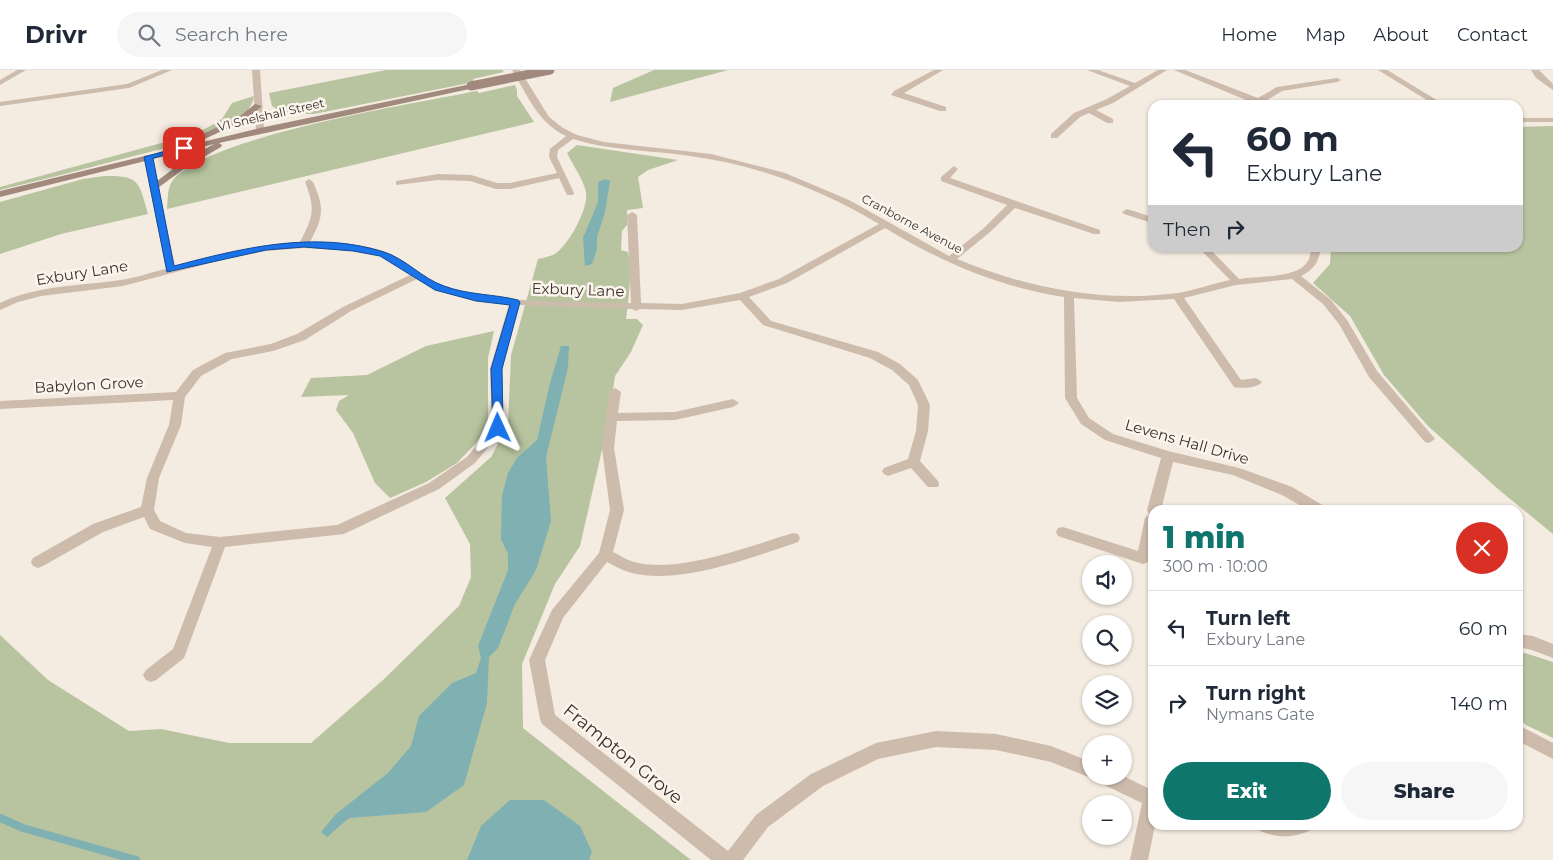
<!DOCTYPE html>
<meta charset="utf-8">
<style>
body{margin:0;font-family:Montserrat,sans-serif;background:#f6f6f7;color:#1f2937;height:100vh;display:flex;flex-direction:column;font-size:19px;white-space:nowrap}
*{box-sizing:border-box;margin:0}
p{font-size:16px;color:#747a83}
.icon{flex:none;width:28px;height:28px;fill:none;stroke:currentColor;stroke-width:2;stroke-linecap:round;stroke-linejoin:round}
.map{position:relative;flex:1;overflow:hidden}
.sheet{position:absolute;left:1148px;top:435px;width:375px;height:325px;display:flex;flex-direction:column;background:#fff;border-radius:15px;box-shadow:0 1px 4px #0004}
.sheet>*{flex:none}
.banner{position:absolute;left:1148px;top:30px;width:375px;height:152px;border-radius:15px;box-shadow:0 1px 4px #0004;background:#fff;color:#1f2937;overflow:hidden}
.controls{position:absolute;left:1082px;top:485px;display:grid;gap:10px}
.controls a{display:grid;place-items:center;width:50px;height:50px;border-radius:50%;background:#fff;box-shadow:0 1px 4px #0004;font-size:25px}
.pin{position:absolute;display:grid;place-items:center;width:42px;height:42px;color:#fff;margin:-21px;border-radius:10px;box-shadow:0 2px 8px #0006}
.me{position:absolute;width:55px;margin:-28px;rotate:359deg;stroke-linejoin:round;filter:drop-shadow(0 0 4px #0008)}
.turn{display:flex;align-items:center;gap:18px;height:105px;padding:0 15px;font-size:22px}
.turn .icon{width:65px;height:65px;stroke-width:2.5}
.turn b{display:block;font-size:35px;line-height:42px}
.then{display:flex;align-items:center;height:48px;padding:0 15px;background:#0003;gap:10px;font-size:19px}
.round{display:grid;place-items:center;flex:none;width:52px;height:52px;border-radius:26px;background:#f6f6f7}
.headline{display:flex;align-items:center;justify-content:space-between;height:85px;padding:0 15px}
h1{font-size:30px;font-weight:800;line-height:38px;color:#0f766e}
.button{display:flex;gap:10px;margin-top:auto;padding:10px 15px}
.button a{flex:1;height:58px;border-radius:30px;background:#0f766e;color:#fff;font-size:20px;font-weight:800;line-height:58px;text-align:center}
.button a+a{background:#f6f6f7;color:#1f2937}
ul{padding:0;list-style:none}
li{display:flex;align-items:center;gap:15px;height:75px;padding:0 15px;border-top:1px solid #e0e1e3}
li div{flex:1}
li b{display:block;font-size:19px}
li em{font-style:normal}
header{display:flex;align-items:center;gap:30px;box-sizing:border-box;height:70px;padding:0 25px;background:#fff;border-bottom:1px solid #e0e1e3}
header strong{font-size:24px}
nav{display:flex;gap:28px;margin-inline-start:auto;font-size:18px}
.search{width:350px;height:45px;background:#f6f6f7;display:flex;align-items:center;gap:12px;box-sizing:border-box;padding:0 18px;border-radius:28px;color:#747a83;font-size:19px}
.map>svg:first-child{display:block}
.green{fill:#b8c4a0}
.water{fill:#7fb0b2}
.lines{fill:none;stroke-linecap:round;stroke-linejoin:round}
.stream{stroke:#7fb0b2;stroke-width:8}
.street{fill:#cdbbac;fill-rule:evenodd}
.secondary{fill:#a18a7d;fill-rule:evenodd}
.secondary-bridge{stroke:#a18a7d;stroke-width:9}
.route{fill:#1a73e8;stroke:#114b97}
.labels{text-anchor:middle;stroke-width:5;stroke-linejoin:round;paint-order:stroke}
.far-street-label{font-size:12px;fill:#3b302b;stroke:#fbf5ee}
.street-label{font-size:15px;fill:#3b302b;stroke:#fbf5ee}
.near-street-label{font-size:18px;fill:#3b302b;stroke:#fbf5ee}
</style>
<header>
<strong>Drivr</strong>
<div class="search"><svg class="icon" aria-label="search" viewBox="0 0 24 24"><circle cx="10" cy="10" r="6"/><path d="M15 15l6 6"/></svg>Search here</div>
<nav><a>Home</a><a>Map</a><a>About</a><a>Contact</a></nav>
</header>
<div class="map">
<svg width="1553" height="790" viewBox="0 0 1553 790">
<rect width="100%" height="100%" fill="#f4ebe1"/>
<!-- green -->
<g class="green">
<polygon points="386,0 502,0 504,2 473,9 474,12 314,44 292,44 278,40 272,36 269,23"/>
<polygon points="654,0 728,0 610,32 613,18"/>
<path d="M515 15 517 20V26L534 52 167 139C168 129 167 118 173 110 209 66 416 33 477 21L479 23Z"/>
<path d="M254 26C253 36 246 43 237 49 204 70 162 79 126 88 84 99 42 110 0 120V117L198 63 222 49 232 33Z"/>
<polygon points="1553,56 1553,464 1498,419 1428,356 1384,305 1350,246 1313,213 1330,194 1331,178 1518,178 1518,57"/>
<path d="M577 75 678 90 648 100 638 107 643 138 627 140V155L622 161 621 180 628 182C632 204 629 226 626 249H637L643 255 631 282 615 306 609 349 580 476 555 514 522 594 523 658 691 790H0V565L48 610 129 661 161 659 229 673H311L383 610 459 536 471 507 470 474 445 428 491 387 508 355 511 285 538 189C542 188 548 187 553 185 568 177 589 138 586 122 583 109 573 95 567 83Z"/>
<path d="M104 106C140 105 139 112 148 144L61 164 0 184V132L83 109Z"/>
<polygon points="494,261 488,288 488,356 476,373 457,393 426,412 390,428 375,413 353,363 336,340 339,331 349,325 301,327 311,308 367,305 426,276"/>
<polygon points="1525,583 1553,592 1553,668 1526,655 1518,647 1518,584"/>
</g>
<!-- water -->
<g class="water">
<polygon points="605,109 610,111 605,142 597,167 597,179 592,194 585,196 583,168 598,132 598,112"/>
<polygon points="561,276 569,276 568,298 546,387 551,451 536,500 515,534 498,578 489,587 487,633 464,715 426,742 349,748 327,767 321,762 336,744 388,703 411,676 419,646 452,613 476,603 481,588 478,576 508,500 508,484 501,469 502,425 508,403 517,388 537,370 550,313"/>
<polygon points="510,730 544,730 580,756 592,782 589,790 467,790 481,756"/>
</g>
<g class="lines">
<!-- stream -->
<polyline class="stream" points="0,748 23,758 136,790"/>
<!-- street -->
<g class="street">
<polygon points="17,0 26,0 0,15 0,10"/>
<polygon points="162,0 172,0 129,18 0,36 0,32 127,14"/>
<polygon points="252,0 260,0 264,60 260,62 256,60"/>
<path d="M512 0H520L549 47 563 58 577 65 604 72 711 84 785 103 849 130 949 186 984 158 1007 135 941 111V107L954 96 958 99 950 108 1100 160V164H1094L1015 138 990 162 957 189C1027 218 1102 233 1178 223 1195 220 1212 214 1230 210L1199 178H1209L1239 209C1257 206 1301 209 1309 189 1310 186 1311 181 1311 178H1321C1319 191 1314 200 1301 206L1331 230 1347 250 1377 301 1435 369 1429 373 1425 372 1369 307 1339 254 1323 234 1292 209 1236 215 1184 228 1241 310 1256 308 1262 312C1257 318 1242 319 1234 317L1174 229 1119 232 1074 228 1077 328 1089 348 1113 364 1168 381 1239 398 1292 417 1324 436 1326 440H1308L1282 425 1233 405 1173 392 1161 440H1152V476L1148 492 1143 494 1058 466 1056 462 1058 458 1063 457 1138 481 1145 448 1149 444 1147 440 1161 388 1105 370 1081 354 1065 328 1064 227C999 217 941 192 885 158L787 213 749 227 771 251 878 282 900 294 918 310 930 335 928 361 920 391 938 411 939 414 938 417H928L911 398 888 406 884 404 882 401 884 398 908 389 916 361 918 335 909 315 892 300 870 288 763 255 740 230 682 240 640 239 636 241 632 239 519 235 502 299 504 358 475 393 439 419 344 464 225 477 184 588 156 610 151 612 146 610 143 605 146 600 173 579 212 477 185 473 150 459 144 447 103 462 43 496 38 498 33 496 31 492 33 488 93 454 141 437 147 408 169 355 173 330 0 339V331L176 322 193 300 225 283 271 274 297 264 343 237 410 205 380 186 353 181 304 178 266 181 229 188 123 216 41 226 18 232 0 240V233C37 215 81 216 121 210 136 208 151 202 166 199L144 87 145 85 152 87 175 196C217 185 257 176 300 172 313 147 316 139 305 112L309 109 313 112C325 139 323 147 310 172 335 174 362 173 386 182 407 190 423 209 445 216 502 235 571 231 631 233L627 145 632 142 637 145 641 233 682 234 740 223 779 209 879 154C820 119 758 95 690 86 651 80 611 81 573 69L558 80 557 87 574 123 573 125H567L559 108 510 119H496L470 111 438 110 396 115V111L438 104 471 105 497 113H510L557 103 549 87 550 79 566 66C538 53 528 26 512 0ZM417 209C446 227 476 231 509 234L490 299 492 357 467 387 429 413 337 455 220 467 186 463 160 451 154 440 159 408 181 355 185 327 201 306 232 289 273 281 305 270 351 241Z"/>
<polygon points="934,0 943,0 904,23 946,37 946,41 940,41 891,25 894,21"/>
<polygon points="1087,0 1098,0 1135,13 1158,0 1167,0 1113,33 1096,40 1113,49 1113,53 1107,53 1089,43 1080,47 1057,68 1051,68 1051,64 1074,43 1107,29 1130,16"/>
<polygon points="1174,0 1185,0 1258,28 1277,17 1337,8 1341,10 1337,12 1282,21 1264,32 1266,35 1258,35"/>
<polygon points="1378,0 1387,0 1445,35 1435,35"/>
<polygon points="1531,0 1539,0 1553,14 1553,20 1536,8"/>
<rect x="1518" y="48" width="35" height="4"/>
<polygon points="1127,139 1152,147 1152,153 1124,144 1122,142"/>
<path d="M615 318 621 322 618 343 675 342 733 329 739 333 733 337 675 350 617 351 614 378 624 440 613 482C620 485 626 490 634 492 678 504 750 476 793 463L798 464 800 468 798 472C750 488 686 513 636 504 626 502 616 497 607 492L563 548 545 590 555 645 728 781 756 745 811 704 876 673 936 661 996 664 1051 676 1091 692V706H1096L1091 708 1051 692 996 680 936 677 878 689 823 716 768 757 743 790H711L542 654 540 649 529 590 552 540 599 483 610 440 602 378 609 322Z"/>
<polygon points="1518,564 1533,566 1553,574 1553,588 1532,580 1518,577"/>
<polygon points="1518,655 1553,673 1553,689 1518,671"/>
<polygon points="1096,706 1123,706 1152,720 1152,755 1155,755 1148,790 1130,790 1142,733 1098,712"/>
<path d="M1257 755H1312L1309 761C1293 768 1276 768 1260 761Z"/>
</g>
<!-- secondary -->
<g class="secondary">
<polygon points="471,14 474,14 474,18 219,73 222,75 221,77 188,96 155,120 151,117 152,115 182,92 214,74 0,127 0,121 260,58"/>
<polygon points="255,34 262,36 246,50 200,71 193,69 240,46"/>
</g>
<!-- secondary-bridge -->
<polyline class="secondary-bridge" points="471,16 550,0"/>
</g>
<!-- route -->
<path class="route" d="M184 76 187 78 186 80 153 88 174 196C242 178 315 160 384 182 406 189 423 209 444 216 468 225 494 224 518 230L520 232 502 299 503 358 502 361 498 362 493 358 491 299 510 235 476 231 435 220 380 186 353 181 304 177 266 180 167 202 144 87Z"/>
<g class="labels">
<!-- far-street labels -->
<g class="far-street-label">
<text transform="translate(271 45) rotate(-13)" y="4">V1 Snelshall Street</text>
<text transform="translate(912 154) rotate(28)" y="4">Cranborne Avenue</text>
</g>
<!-- street labels -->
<g class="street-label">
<text transform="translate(82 203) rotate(-9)" y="5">Exbury Lane</text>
<text transform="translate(578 220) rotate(2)" y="5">Exbury Lane</text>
<text transform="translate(89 315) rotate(-3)" y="5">Babylon Grove</text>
<text transform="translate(1187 372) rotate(16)" y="5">Levens Hall Drive</text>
</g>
<!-- near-street labels -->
<g class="near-street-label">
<text transform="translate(623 684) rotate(39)" y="6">Frampton Grove</text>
</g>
</g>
</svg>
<div class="controls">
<a><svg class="icon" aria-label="sound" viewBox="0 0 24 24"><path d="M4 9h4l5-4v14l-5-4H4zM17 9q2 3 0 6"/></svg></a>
<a><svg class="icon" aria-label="search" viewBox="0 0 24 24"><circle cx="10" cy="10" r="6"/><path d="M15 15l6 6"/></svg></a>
<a><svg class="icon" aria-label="layers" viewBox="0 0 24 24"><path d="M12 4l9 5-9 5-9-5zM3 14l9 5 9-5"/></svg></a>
<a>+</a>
<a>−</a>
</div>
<div class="pin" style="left:184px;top:78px;background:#d93025"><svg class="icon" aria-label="arrive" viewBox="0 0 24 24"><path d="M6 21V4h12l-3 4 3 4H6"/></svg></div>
<svg class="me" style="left:498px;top:358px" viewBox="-20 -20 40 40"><path d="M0-17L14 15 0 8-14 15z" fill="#1a73e8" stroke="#fff" stroke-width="4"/></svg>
<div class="banner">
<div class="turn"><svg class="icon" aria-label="left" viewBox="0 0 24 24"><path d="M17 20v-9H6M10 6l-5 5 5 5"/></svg><div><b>60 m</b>Exbury Lane</div></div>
<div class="then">Then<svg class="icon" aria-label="right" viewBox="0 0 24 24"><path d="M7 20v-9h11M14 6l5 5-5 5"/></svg></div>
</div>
<section class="sheet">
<div class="headline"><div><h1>1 min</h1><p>300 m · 10:00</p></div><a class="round" style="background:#d93025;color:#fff"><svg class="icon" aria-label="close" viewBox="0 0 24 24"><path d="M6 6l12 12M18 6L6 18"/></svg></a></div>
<ul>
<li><svg class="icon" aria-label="left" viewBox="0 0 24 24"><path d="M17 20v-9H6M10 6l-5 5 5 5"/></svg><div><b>Turn left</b><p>Exbury Lane</p></div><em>60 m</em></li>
<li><svg class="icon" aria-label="right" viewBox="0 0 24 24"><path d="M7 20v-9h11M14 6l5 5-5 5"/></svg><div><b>Turn right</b><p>Nymans Gate</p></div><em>140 m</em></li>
</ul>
<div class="button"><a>Exit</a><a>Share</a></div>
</section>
</div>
